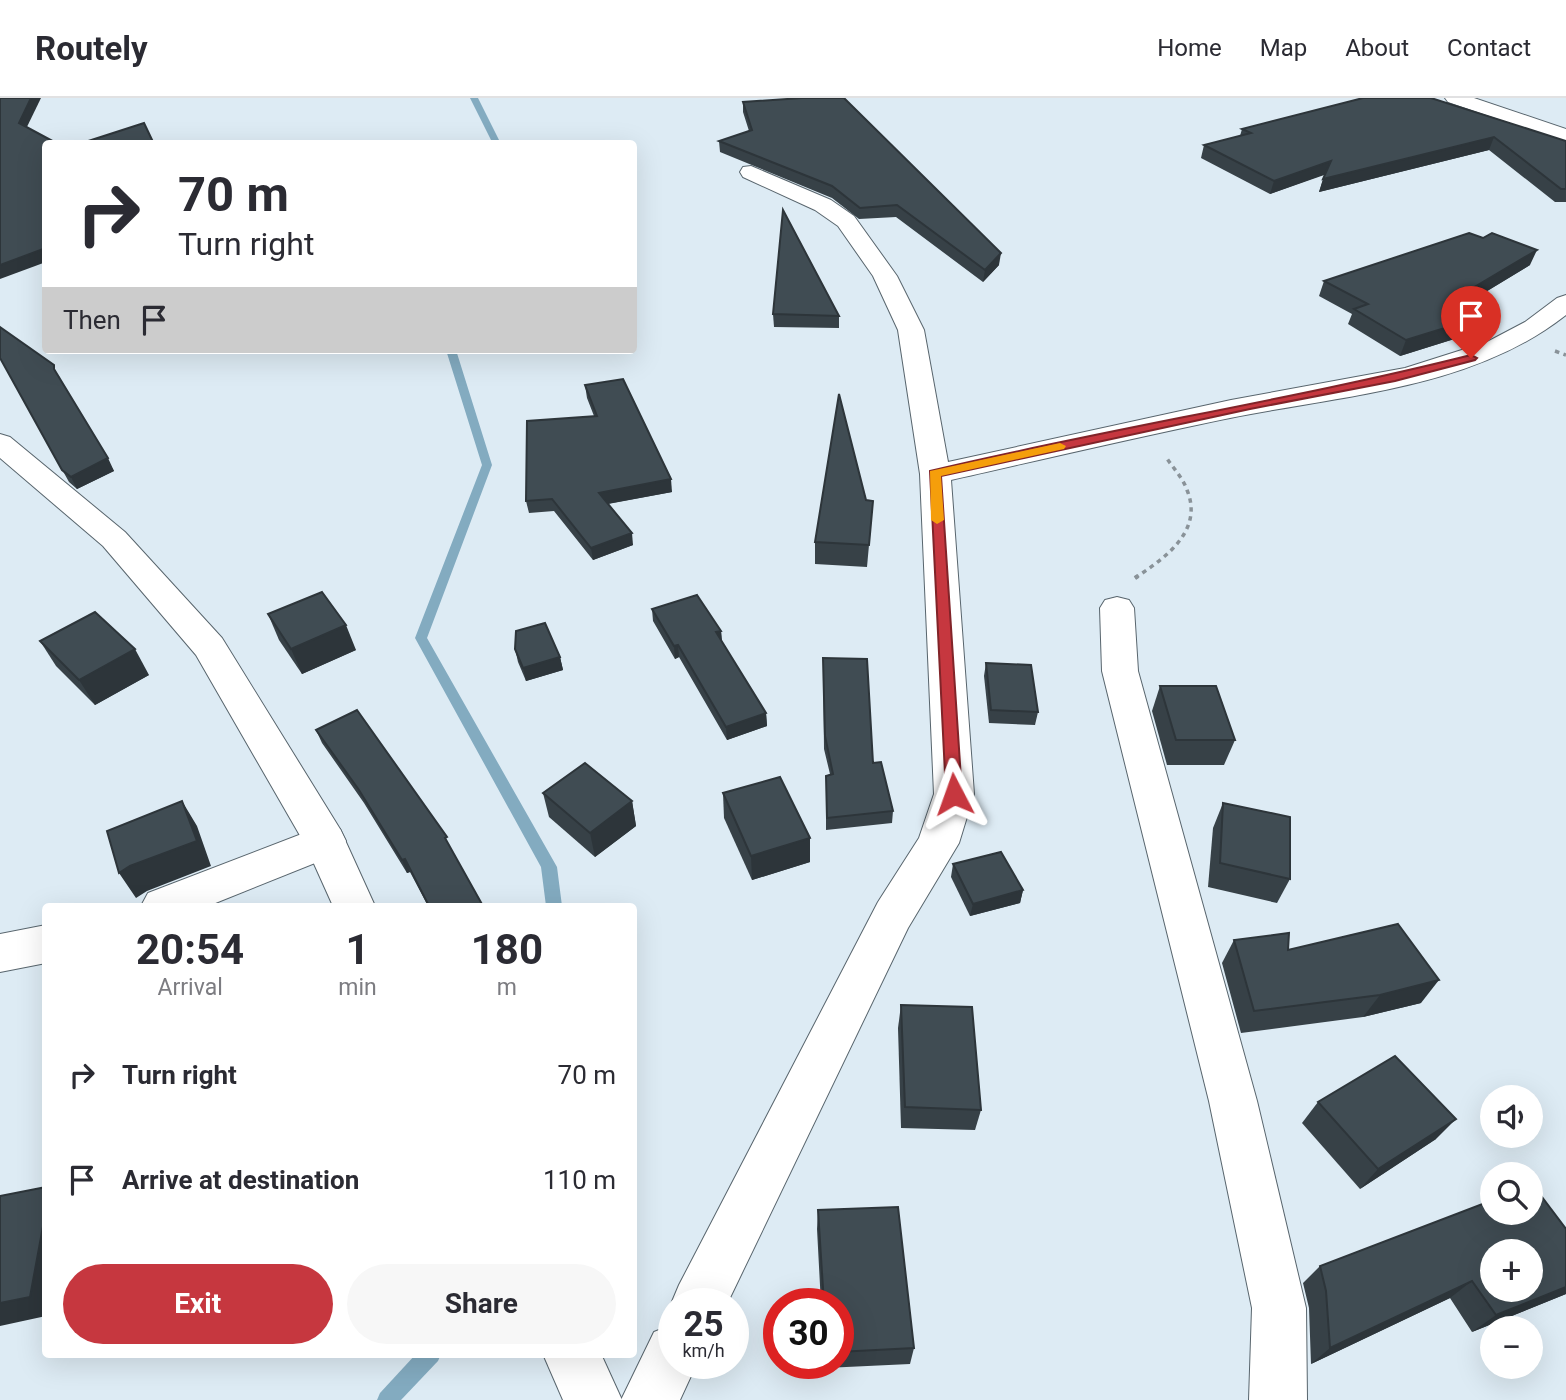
<!DOCTYPE html>
<meta charset="utf-8">
<style>
body{margin:0;font-family:Roboto,sans-serif;background:#f7f7f7;color:#2b2b33;height:100vh;display:flex;flex-direction:column;font-size:26px;white-space:nowrap}
*{box-sizing:border-box;margin:0}
p{font-size:23px;color:#7c7c81}
.icon{flex:none;width:38px;height:38px;fill:none;stroke:currentColor;stroke-width:2;stroke-linecap:round;stroke-linejoin:round}
.map{position:relative;flex:1;overflow:hidden}
.sheet{position:absolute;left:42px;top:805px;width:595px;height:455px;display:flex;flex-direction:column;background:#fff;border-radius:7px;box-shadow:0 7px 28px #0002}
.sheet>*{flex:none}
.banner{position:absolute;left:42px;top:42px;width:595px;height:214px;border-radius:7px;box-shadow:0 7px 28px #0002;background:#fff;color:#2b2b33;overflow:hidden}
.buttons{position:absolute;left:1480px;top:987px;display:grid;gap:14px}
.buttons a{display:grid;place-items:center;width:63px;height:63px;border-radius:50%;background:#fff;box-shadow:0 7px 28px #0002;font-size:35px}
.speed{position:absolute;left:658px;top:1190px;display:flex;gap:14px;font-size:35px;font-weight:700;text-align:center}
.speed>*{display:grid;place-content:center;width:91px;height:91px;border-radius:50%;background:#fff;box-shadow:0 7px 28px #0002;line-height:1}
.speed small{font-size:18px;font-weight:400}
.speed .limit{border:10px solid #d22;background:#fff;color:#111}
.pin{position:absolute;display:grid;place-items:center;width:60px;height:60px;color:#fff;margin:-72px -30px;border-radius:50% 50% 50% 0;rotate:-45deg;box-shadow:0 0 7px #0007}
.pin .icon{rotate:45deg}
.me{position:absolute;width:77px;margin:-38px;rotate:356deg;stroke-linejoin:round;filter:drop-shadow(0 0 5px #0008)}
.turn{display:flex;align-items:center;gap:24px;height:147px;padding:0 21px;font-size:32px}
.turn .icon{width:91px;height:91px;stroke-width:2.5}
.turn b{display:block;font-size:49px;line-height:60px}
.then{display:flex;align-items:center;height:66px;padding:0 21px;background:#0003;gap:14px;font-size:26px}
.eta{display:flex;justify-content:space-evenly;align-items:center;height:119px;text-align:center}
.eta b{font-size:42px;font-weight:700;line-height:49px}
.cta{display:flex;gap:14px;margin-top:auto;padding:14px 21px}
.cta a{flex:1;height:80px;border-radius:42px;background:#c6373f;color:#fff;font-size:28px;font-weight:700;line-height:80px;text-align:center}
.cta a+a{background:#f7f7f7;color:#2b2b33}
ul{padding:0;list-style:none}
li{display:flex;align-items:center;gap:21px;height:105px;padding:0 21px}
li div{flex:1}
li b{display:block;font-size:26px}
li em{font-style:normal}
header{display:flex;align-items:center;gap:42px;box-sizing:border-box;height:98px;padding:0 35px;background:#fff;border-bottom:2px solid #e1e1e2}
header strong{font-size:33px}
nav{display:flex;gap:38px;margin-inline-start:auto;font-size:24px}
.map>svg:first-child{display:block}
.lines{fill:none;stroke-linecap:round;stroke-linejoin:round}
.stream{fill:#83abc0;fill-rule:evenodd}
.minor-casing{stroke:#58656d;stroke-width:2}
.tertiary-casing{stroke:#58656d;stroke-width:2}
.path-far1{stroke:#899298;stroke-width:3.5;stroke-dasharray:4.5 4.5;stroke-linecap:butt}
.path{stroke:#899298;stroke-width:4.5;stroke-dasharray:5 5;stroke-linecap:butt}
.minor{fill:#fff;fill-rule:evenodd}
.tertiary{fill:#fff;fill-rule:evenodd}
.wall{fill:#374147}
.shaded-wall{fill:#2d353a}
.building{fill:#404c53;stroke:#2d353a;stroke-width:2;fill-rule:evenodd}
.route{fill:#c6373f;stroke:#812429;stroke-width:2}
.slow{fill:#f59e0b}
</style>
<header>
<strong>Routely</strong>
<nav><a>Home</a><a>Map</a><a>About</a><a>Contact</a></nav>
</header>
<div class="map">
<svg width="1566" height="1302" viewBox="0 0 1566 1302">
<rect width="100%" height="100%" fill="#ddebf4"/>
<g class="lines">
<!-- stream -->
<g class="stream">
<polygon points="470,0 478,0 501,46 493,46"/>
<polygon points="446,252 456,252 492,367 427,540 557,769 562,808 546,808 541,769 415,540 482,367"/>
<polygon points="416,1256 441,1256 438,1263 401,1302 377,1302 380,1295"/>
</g>
<defs>
<g id="minor">
<polygon points="1445,0 1474,0 1566,31 1566,44 1448,4"/>
<path d="M751 68 831 102 854 118 897 178 924 232 948 364 1231 302 1405 270 1487 244 1525 224 1557 200 1566 197V217C1472 291 1343 297 1230 320 1137 339 1044 361 951 382L974 696 959 745 908 830 727 1206H674V1213L671 1206 679 1187 878 804 919 740 934 696 920 376 898 232 873 178 838 128 815 112 743 79 740 74 743 69Z"/>
<polygon points="1117,499 1129,502 1134,510 1138,573 1257,1003 1306,1210 1307,1302 1249,1302 1252,1210 1209,1003 1102,573 1100,510 1105,502"/>
<polygon points="325,727 340,731 346,743 340,755 208,808 141,808 148,795"/>
<polygon points="46,827 46,865 0,874 0,836"/>
<polygon points="674,1226 674,1265 697,1265 680,1302 621,1302 654,1234"/>
</g>
<g id="tertiary">
<polygon points="0,336 10,339 125,434 222,540 340,731 375,808 333,808 306,748 196,557 103,448 0,360"/>
<polygon points="543,1256 601,1256 622,1302 563,1302"/>
</g>
</defs>
<!-- minor casing -->
<use href="#minor" class="minor-casing"/>
<!-- tertiary casing -->
<use href="#tertiary" class="tertiary-casing"/>
<!-- path-far1 -->
<g class="path-far1">
<polyline points="1555,253 1566,257"/>
<path d="M1135 480C1165 460 1204 433 1187 392 1183 380 1173 370 1166 359"/>
</g>
<!-- path -->
<polyline class="path" points="1135,480 1138,478"/>
<!-- minor -->
<use href="#minor" class="minor"/>
<!-- tertiary -->
<use href="#tertiary" class="tertiary"/>
</g>
<!-- wall -->
<g class="wall">
<polygon points="801,0 844,0 999,167 983,184 896,119 859,121 832,100 720,54 719,43 749,33 743,14 743,4"/>
<polygon points="1363,0 1566,43 1566,104 1555,104 1489,52 1319,94 1325,76 1270,96 1201,60 1204,47 1240,38 1242,31"/>
<polygon points="1530,167 1456,212 1474,221 1467,237 1400,258 1348,226 1352,216 1319,198 1324,183"/>
<polygon points="773,216 839,218 839,230 774,229"/>
<polygon points="0,260 60,279 60,281 114,373 77,391 69,384"/>
<polygon points="585,287 672,394 608,406 633,447 593,462 554,413 529,415 526,403 594,318 587,300"/>
<polygon points="873,403 867,469 815,466 815,444"/>
<polygon points="652,511 721,533 722,544 766,615 767,628 727,642 679,559 675,561 653,523"/>
<polygon points="268,516 356,552 302,576 279,542"/>
<polygon points="40,543 149,577 95,607 56,568"/>
<polygon points="515,551 560,559 563,572 526,583 518,564"/>
<polygon points="823,560 873,665 893,713 892,725 826,732 826,678 830,676 824,651"/>
<polygon points="986,565 1038,614 1035,627 989,625 984,578"/>
<polygon points="1160,588 1235,642 1224,667 1167,667 1152,613"/>
<polygon points="316,632 452,752 483,808 428,808 410,774 407,775 364,705 322,645"/>
<polygon points="543,695 632,703 636,728 595,759 549,719"/>
<polygon points="723,695 810,740 810,764 752,782 724,720"/>
<polygon points="1223,705 1290,781 1277,805 1208,789 1213,730"/>
<polygon points="953,766 1023,792 1020,805 970,818 951,779"/>
<polygon points="1234,842 1288,852 1421,905 1363,919 1241,935 1222,865"/>
<polygon points="901,907 981,1012 975,1032 901,1030 898,930"/>
<polygon points="1318,1004 1436,1041 1360,1091 1302,1025"/>
<polygon points="818,1112 914,1250 910,1266 825,1270 825,1265 838,1265 838,1206 821,1206 817,1131"/>
<polygon points="1566,1131 1566,1196 1472,1234 1450,1200 1311,1266 1309,1210 1303,1185 1320,1168"/>
</g>
<!-- shaded-wall -->
<g class="shaded-wall">
<polygon points="31,0 41,0 24,35 19,25"/>
<polygon points="1494,39 1489,52 1319,94 1323,81"/>
<polygon points="1331,63 1327,76 1270,96 1274,83"/>
<polygon points="46,150 46,164 0,181 0,167"/>
<polygon points="1537,152 1530,167 1439,222 1446,206"/>
<polygon points="1001,155 999,167 983,184 985,172"/>
<polygon points="1474,221 1467,237 1400,258 1406,242"/>
<polygon points="108,360 114,373 77,391 71,379"/>
<polygon points="671,381 672,394 601,407 599,395"/>
<polygon points="632,435 633,447 593,462 591,450"/>
<polygon points="346,527 356,552 302,576 291,551"/>
<polygon points="721,533 722,545 716,534"/>
<polygon points="678,547 679,559 675,561 674,548"/>
<polygon points="135,551 149,577 95,607 79,582"/>
<polygon points="560,559 563,572 526,583 523,570"/>
<polygon points="766,615 767,628 727,642 726,629"/>
<polygon points="182,703 197,728 211,768 147,793 136,800 119,775"/>
<polygon points="632,703 636,728 595,759 590,735"/>
<polygon points="810,740 810,764 752,782 751,758"/>
<polygon points="405,761 410,774 407,775 402,762"/>
<polygon points="1023,792 1020,805 970,818 973,806"/>
<polygon points="1439,882 1421,905 1363,919 1380,897"/>
<polygon points="1456,1021 1436,1041 1360,1091 1378,1071"/>
<polygon points="46,1112 46,1218 0,1228 0,1205"/>
<polygon points="1472,1183 1450,1200 1311,1266 1330,1250"/>
<polygon points="1566,1189 1566,1196 1472,1234 1496,1217"/>
</g>
<!-- building -->
<g class="building">
<polygon points="0,0 31,0 19,25 58,46 46,46 46,150 0,167"/>
<polygon points="802,0 844,0 1001,155 985,172 897,107 860,110 832,88 719,43 752,32 743,4"/>
<polygon points="1363,0 1431,0 1566,43 1566,91 1561,91 1494,39 1323,81 1331,63 1274,83 1204,47 1251,35 1242,31"/>
<polygon points="144,25 154,46 79,46"/>
<polygon points="783,112 839,218 773,216"/>
<polygon points="1469,135 1483,140 1492,135 1537,152 1446,206 1474,221 1406,242 1354,211 1368,206 1324,183"/>
<polygon points="0,229 54,267 54,271 108,360 71,379 62,372 0,260"/>
<polygon points="623,281 671,381 599,395 632,435 591,450 552,401 526,403 527,323 597,318 585,287"/>
<polygon points="839,296 866,402 873,403 869,447 815,444"/>
<polygon points="322,494 346,527 291,551 268,516"/>
<polygon points="697,497 721,533 716,534 766,615 726,629 678,547 674,548 652,511"/>
<polygon points="95,514 135,551 79,582 40,543"/>
<polygon points="545,525 560,559 523,570 515,551 516,533"/>
<polygon points="823,560 867,561 873,665 881,664 893,713 827,720 826,678 833,676 825,638"/>
<polygon points="986,565 1031,567 1038,614 991,612"/>
<polygon points="1160,588 1216,588 1235,642 1176,642"/>
<polygon points="357,612 447,739 445,740 483,808 429,808 405,761 402,762 359,692 316,632"/>
<polygon points="585,665 632,703 590,735 543,695"/>
<polygon points="780,679 810,740 751,758 723,695"/>
<polygon points="182,703 197,743 130,768 119,775 107,733"/>
<polygon points="1223,705 1290,719 1290,781 1220,765"/>
<polygon points="1001,754 1023,792 973,806 953,766"/>
<polygon points="1398,826 1439,882 1380,897 1254,913 1234,842 1289,835 1288,852"/>
<polygon points="901,907 972,909 981,1012 905,1009"/>
<polygon points="1395,958 1456,1021 1378,1071 1318,1004"/>
<path d="M1533 1087 1566 1131V1189L1496 1217 1472 1183 1330 1250 1326 1193 1320 1168 1493 1102V1115H1531V1088ZM1493 1153H1531V1192H1493Z"/>
<polygon points="46,1089 46,1112 30,1199 0,1205 0,1098"/>
<polygon points="898,1109 914,1250 838,1254 838,1206 824,1206 818,1112"/>
</g>
<!-- route -->
<path class="route" d="M1471 257 1477 260 1475 262 1395 283 1250 311 941 378 962 696 954 703 948 701 946 696 930 373C1110 330 1292 302 1471 257Z"/>
<!-- slow -->
<polygon class="slow" points="1060,345 1066,348 1064,351 941,378 944,422 937,426 931,422 930,373"/>
</svg>
<div class="buttons">
<a><svg class="icon" aria-label="sound" viewBox="0 0 24 24"><path d="M4 9h4l5-4v14l-5-4H4zM17 9q2 3 0 6"/></svg></a>
<a><svg class="icon" aria-label="search" viewBox="0 0 24 24"><circle cx="10" cy="10" r="6"/><path d="M15 15l6 6"/></svg></a>
<a>+</a>
<a>−</a>
</div>
<div class="speed"><div>25<small>km/h</small></div><div class="limit">30</div></div>
<div class="pin" style="left:1471px;top:260px;background:#d93025"><svg class="icon" aria-label="arrive" viewBox="0 0 24 24"><path d="M6 21V4h12l-3 4 3 4H6"/></svg></div>
<svg class="me" style="left:954px;top:696px" viewBox="-20 -20 40 40"><path d="M0-17L14 15 0 8-14 15z" fill="#c6373f" stroke="#fff" stroke-width="4"/></svg>
<div class="banner">
<div class="turn"><svg class="icon" aria-label="right" viewBox="0 0 24 24"><path d="M7 20v-9h11M14 6l5 5-5 5"/></svg><div><b>70 m</b>Turn right</div></div>
<div class="then">Then<svg class="icon" aria-label="arrive" viewBox="0 0 24 24"><path d="M6 21V4h12l-3 4 3 4H6"/></svg></div>
</div>
<section class="sheet">
<div class="eta">
<div><b>20:54</b><p>Arrival</p></div>
<div><b>1</b><p>min</p></div>
<div><b>180</b><p>m</p></div>
</div>
<ul>
<li><svg class="icon" aria-label="right" viewBox="0 0 24 24"><path d="M7 20v-9h11M14 6l5 5-5 5"/></svg><div><b>Turn right</b></div><em>70 m</em></li>
<li><svg class="icon" aria-label="arrive" viewBox="0 0 24 24"><path d="M6 21V4h12l-3 4 3 4H6"/></svg><div><b>Arrive at destination</b></div><em>110 m</em></li>
</ul>
<div class="cta"><a>Exit</a><a>Share</a></div>
</section>
</div>
